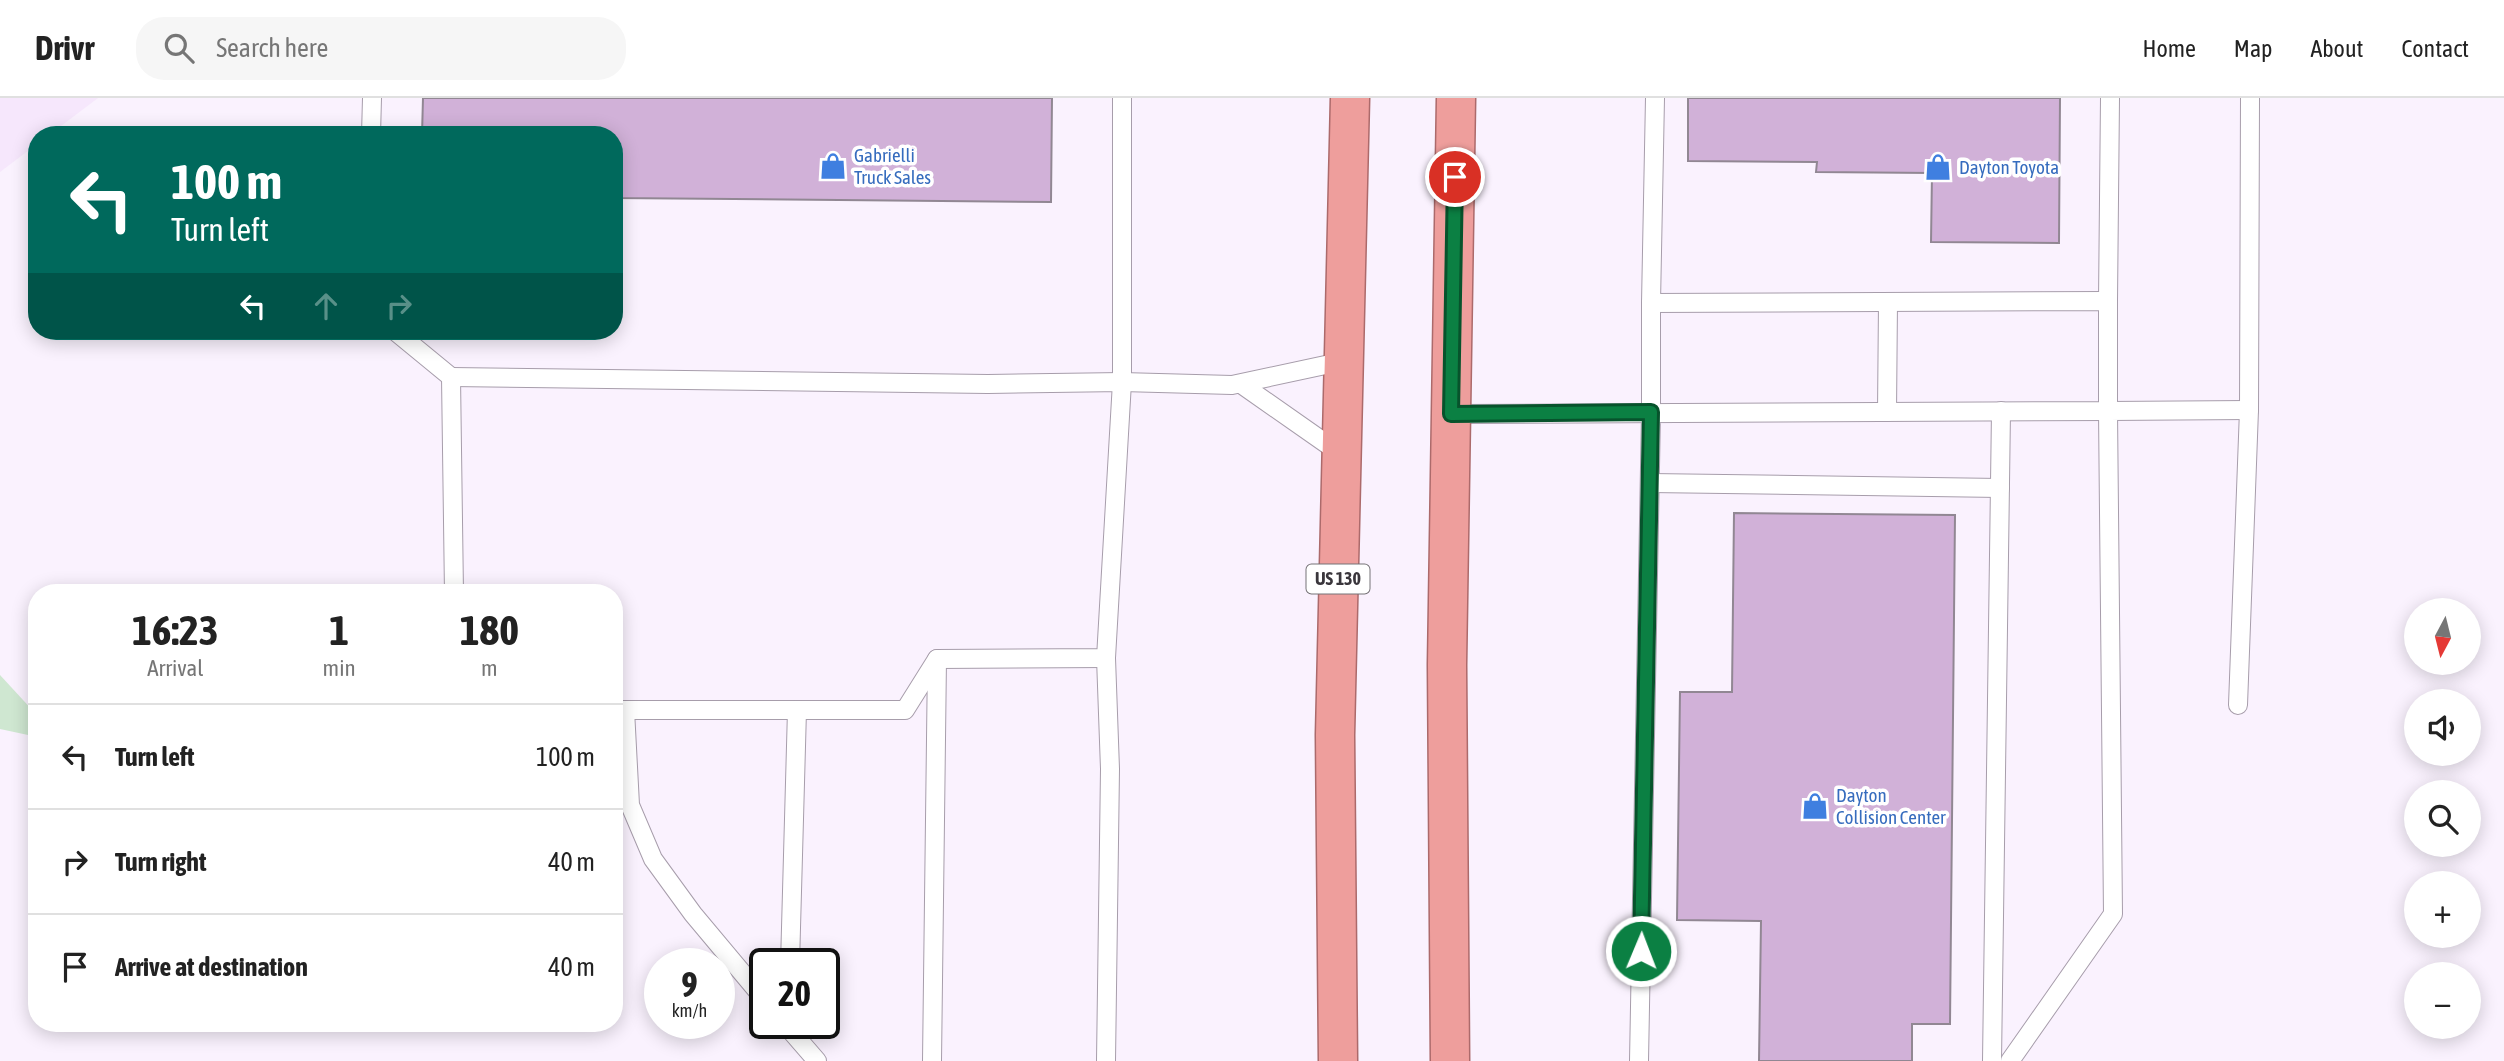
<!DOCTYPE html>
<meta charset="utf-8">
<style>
body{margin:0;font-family:"Asap Condensed",sans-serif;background:#f6f6f6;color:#222;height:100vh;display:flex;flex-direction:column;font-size:26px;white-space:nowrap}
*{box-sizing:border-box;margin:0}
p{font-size:23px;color:#767676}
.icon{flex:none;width:38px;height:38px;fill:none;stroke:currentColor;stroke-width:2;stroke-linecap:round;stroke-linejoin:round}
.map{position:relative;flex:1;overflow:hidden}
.panel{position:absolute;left:28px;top:486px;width:595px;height:448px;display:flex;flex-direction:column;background:#fff;border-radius:28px;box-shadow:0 4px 18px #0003}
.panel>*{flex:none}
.guide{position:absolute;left:28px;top:28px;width:595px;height:214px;border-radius:28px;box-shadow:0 4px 18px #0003;background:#00695c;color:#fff;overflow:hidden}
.needle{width:46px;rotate:187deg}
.controls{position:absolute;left:2404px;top:500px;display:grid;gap:14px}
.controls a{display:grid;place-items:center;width:77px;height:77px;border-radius:50%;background:#fff;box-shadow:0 4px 18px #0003;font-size:35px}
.speed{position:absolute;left:644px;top:850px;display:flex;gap:14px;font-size:35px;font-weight:700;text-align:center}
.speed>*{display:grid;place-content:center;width:91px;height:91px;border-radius:50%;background:#fff;box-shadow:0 4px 18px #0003;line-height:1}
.speed small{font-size:18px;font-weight:400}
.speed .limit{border:4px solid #111;border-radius:10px;background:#fff;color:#111}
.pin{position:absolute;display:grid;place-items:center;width:60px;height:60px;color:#fff;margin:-30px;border:4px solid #fff;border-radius:50%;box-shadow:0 2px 7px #0007}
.me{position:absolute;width:77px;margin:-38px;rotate:1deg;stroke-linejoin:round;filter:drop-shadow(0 0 5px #0008)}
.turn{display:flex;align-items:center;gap:24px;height:147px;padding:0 28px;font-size:32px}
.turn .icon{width:91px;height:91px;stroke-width:2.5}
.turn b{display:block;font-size:49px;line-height:60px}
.lanes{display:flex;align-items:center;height:66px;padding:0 28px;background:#0003;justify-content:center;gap:35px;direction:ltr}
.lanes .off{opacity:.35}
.eta{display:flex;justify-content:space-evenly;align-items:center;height:119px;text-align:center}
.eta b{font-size:42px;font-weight:700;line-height:49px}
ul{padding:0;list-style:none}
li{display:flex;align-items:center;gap:21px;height:105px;padding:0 28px;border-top:2px solid #e0e0e0}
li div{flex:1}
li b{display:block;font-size:26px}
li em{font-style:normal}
header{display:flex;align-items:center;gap:42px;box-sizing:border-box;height:98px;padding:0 35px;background:#fff;border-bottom:2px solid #e0e0e0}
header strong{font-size:33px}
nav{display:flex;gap:38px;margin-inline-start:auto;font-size:24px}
.search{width:490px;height:63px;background:#f6f6f6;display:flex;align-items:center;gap:18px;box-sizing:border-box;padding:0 24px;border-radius:28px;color:#767676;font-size:26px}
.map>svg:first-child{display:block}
.built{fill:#f6e7fc}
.green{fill:#cfe7d1}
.building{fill:#d1b1d8;stroke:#918793;stroke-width:2}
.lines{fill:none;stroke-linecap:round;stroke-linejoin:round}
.service-casing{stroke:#a79dab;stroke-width:20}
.trunk-casing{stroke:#ac6a6b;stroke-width:41}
.service{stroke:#fff;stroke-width:18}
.trunk{stroke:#ee9e9c;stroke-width:38}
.route-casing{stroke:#07532c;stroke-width:18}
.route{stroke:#0b8043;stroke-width:12}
.labels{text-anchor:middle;stroke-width:7;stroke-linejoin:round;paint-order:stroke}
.shield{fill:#fff;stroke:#757276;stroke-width:2}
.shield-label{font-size:18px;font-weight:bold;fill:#3a363c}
.shop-label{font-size:19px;fill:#366cbe;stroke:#fff;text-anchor:start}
</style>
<header>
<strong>Drivr</strong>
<div class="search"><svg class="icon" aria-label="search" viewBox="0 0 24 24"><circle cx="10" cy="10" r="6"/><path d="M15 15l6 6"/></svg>Search here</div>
<nav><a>Home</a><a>Map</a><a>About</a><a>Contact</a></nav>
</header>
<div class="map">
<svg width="2504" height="963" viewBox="0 0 2504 963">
<rect width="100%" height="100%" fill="#faf2fe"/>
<!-- built -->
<polygon class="built" points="0,0 98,0 49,37 37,37 37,46 0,74"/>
<!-- green -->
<polygon class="green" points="0,577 35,615 28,637 0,631"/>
<!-- building -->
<g class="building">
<polygon points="423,0 1052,0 1051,104 614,100 614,37 422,37"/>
<polygon points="1688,0 2060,0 2059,145 1931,144 1932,75 1816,74 1817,64 1688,63"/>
<polygon points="1734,415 1955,417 1950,926 1912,926 1912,963 1759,963 1761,823 1677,822 1680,594 1732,594"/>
</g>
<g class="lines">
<defs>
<g id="service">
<polyline points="371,37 372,0"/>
<polyline points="2108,203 2110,0"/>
<polyline points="1651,205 1655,0"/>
<polyline points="395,233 451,279 454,495"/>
<polyline points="451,279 988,286 1122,284 1232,287 1344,263"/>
<polyline points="1241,286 1341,356"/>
<polyline points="1887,314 1888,204"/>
<polyline points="1451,316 2108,313 2108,203 1651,205 1651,315 1639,963"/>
<polyline points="1650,385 2000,390"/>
<polyline points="1106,560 1110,671 1106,963"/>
<polyline points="2238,607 2249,312 2250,0"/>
<polyline points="614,612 905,612 937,561 1106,560 1122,284 1122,0"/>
<polyline points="625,612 630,707 653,761 693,816 765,902"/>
<polyline points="790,866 797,612"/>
<polyline points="785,926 817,963"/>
<polyline points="932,963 937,561"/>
<polyline points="1992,963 2001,313"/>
<polyline points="2010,963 2113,816 2108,313 2249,312"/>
</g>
<g id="trunk">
<polyline points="1338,963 1335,637 1350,0"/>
<polyline points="1450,963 1447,567 1456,0"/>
</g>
</defs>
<!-- service casing -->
<use href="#service" class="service-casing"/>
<!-- trunk casing -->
<use href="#trunk" class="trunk-casing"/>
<!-- service -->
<use href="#service" class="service"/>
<!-- trunk -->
<use href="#trunk" class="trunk"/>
</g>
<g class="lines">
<defs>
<polyline id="route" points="1455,79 1451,316 1651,314 1641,853"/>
</defs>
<!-- route casing -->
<use href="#route" class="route-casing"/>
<!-- route -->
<use href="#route" class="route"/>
</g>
<!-- icons -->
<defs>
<symbol id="shop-bare" viewBox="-9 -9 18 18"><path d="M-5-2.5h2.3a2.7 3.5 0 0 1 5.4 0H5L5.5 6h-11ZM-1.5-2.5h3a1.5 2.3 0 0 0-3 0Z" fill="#3f7fe0" stroke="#fff" stroke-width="2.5" paint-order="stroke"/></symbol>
</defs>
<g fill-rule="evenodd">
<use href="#shop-bare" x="814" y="49" width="38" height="38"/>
<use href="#shop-bare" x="1919" y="50" width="38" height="38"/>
<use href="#shop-bare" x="1796" y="689" width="38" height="38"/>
</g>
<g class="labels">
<!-- shield labels -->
<rect class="shield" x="1306.5" y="466.5" width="63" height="29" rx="5"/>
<g class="shield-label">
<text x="1338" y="487">US 130</text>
</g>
<!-- shop labels -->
<g class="shop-label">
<text x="854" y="64">Gabrielli<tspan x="854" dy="22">Truck Sales</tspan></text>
<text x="1959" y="76">Dayton Toyota</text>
<text x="1836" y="704">Dayton<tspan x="1836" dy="22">Collision Center</tspan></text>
</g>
</g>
</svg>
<div class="controls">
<a><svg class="needle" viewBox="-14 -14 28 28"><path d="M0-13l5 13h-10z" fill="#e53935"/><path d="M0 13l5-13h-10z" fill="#767676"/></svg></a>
<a><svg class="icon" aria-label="sound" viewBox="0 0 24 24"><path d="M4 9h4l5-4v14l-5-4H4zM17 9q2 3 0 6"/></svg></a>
<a><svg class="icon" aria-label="search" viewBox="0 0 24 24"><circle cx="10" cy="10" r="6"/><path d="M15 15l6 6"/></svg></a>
<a>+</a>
<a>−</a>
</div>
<div class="speed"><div>9<small>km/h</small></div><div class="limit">20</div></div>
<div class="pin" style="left:1455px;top:79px;background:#d93025"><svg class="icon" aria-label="arrive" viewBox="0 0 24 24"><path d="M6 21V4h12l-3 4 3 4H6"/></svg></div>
<svg class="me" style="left:1641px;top:853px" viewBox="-20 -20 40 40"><circle r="17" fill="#0b8043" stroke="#fff" stroke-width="3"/><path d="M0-11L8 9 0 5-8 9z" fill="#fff"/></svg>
<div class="guide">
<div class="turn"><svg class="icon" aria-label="left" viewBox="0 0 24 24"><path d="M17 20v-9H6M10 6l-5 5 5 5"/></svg><div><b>100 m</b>Turn left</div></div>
<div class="lanes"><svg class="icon" aria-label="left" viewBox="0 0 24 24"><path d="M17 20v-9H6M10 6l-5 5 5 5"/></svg><svg class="icon off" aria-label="ahead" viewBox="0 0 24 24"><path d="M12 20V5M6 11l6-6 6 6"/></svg><svg class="icon off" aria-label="right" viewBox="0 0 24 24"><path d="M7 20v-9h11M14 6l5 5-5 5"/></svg></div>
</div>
<section class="panel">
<div class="eta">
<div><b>16:23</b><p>Arrival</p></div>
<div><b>1</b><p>min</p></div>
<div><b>180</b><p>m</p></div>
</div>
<ul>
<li><svg class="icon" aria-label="left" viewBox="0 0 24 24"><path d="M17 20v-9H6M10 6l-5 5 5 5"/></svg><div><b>Turn left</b></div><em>100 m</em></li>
<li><svg class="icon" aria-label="right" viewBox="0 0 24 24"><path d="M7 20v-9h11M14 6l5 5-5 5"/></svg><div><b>Turn right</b></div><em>40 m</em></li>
<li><svg class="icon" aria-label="arrive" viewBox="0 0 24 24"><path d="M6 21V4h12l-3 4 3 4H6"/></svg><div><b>Arrive at destination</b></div><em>40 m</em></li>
</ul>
</section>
</div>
